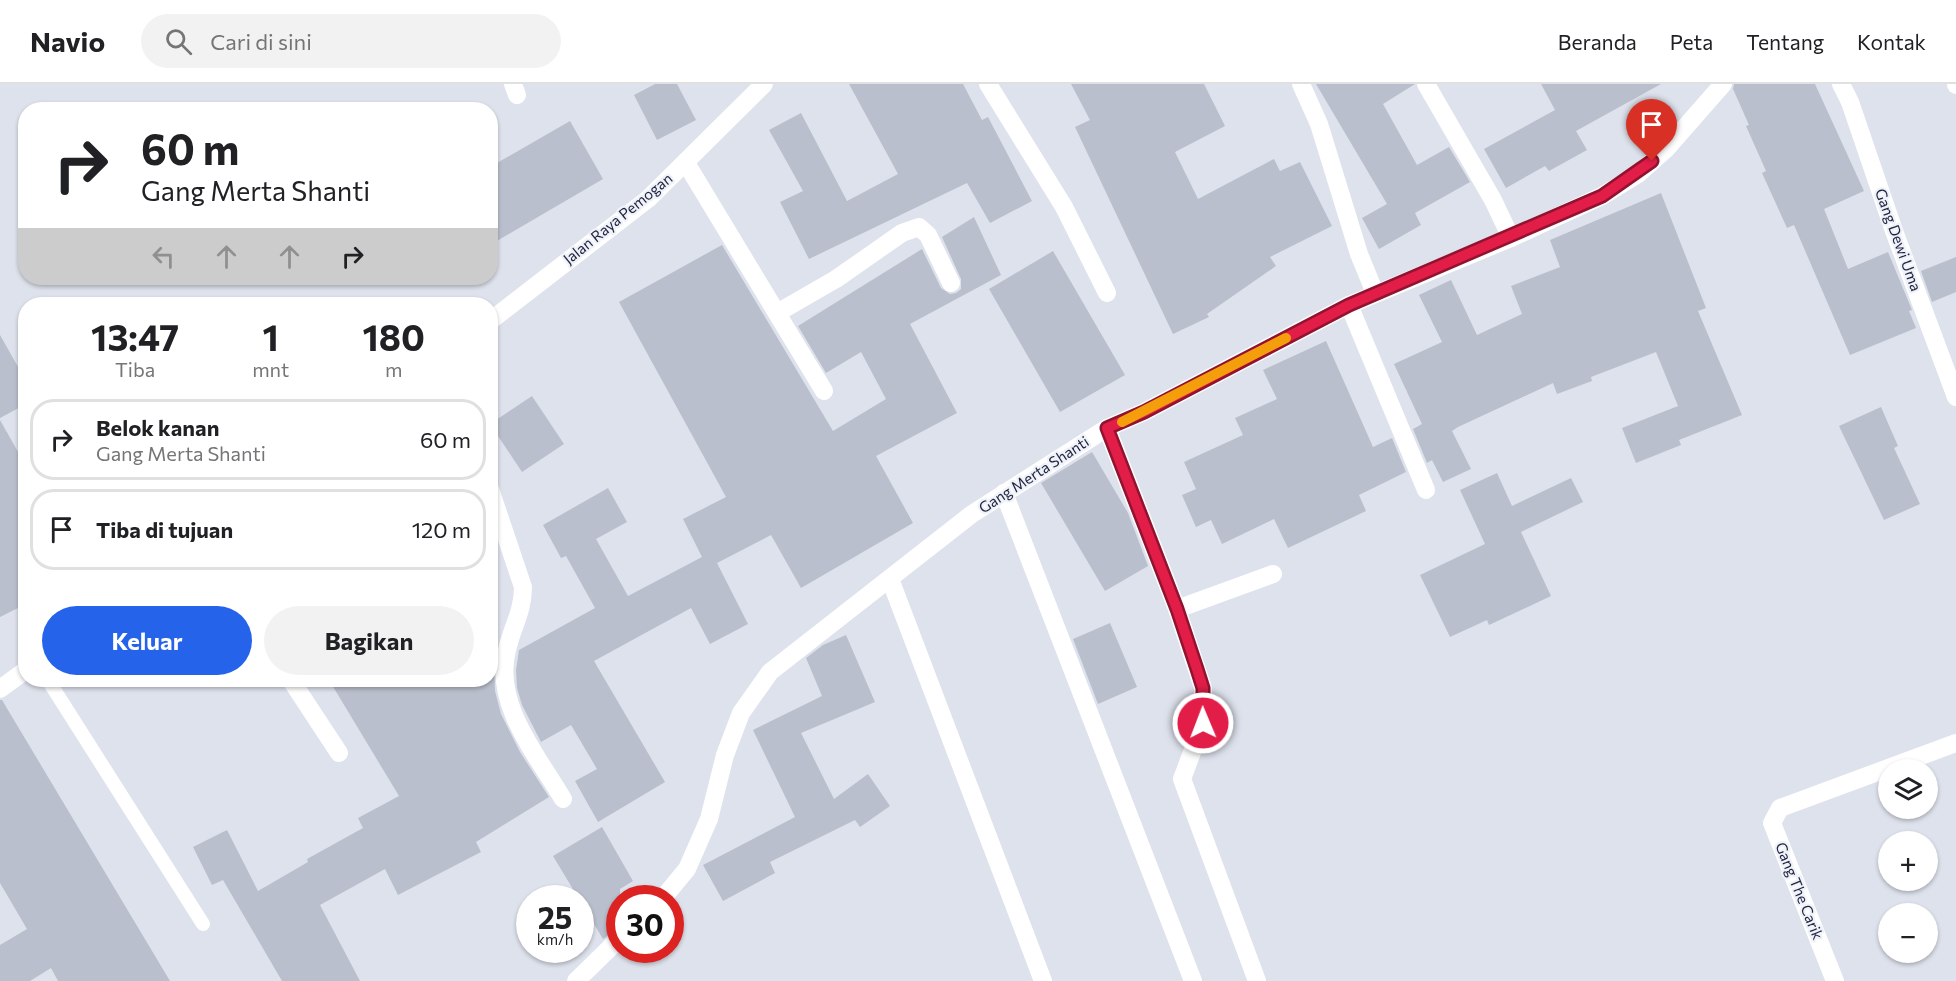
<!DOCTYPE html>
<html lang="id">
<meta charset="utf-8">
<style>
body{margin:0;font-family:Commissioner,sans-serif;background:#f2f2f2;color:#202124;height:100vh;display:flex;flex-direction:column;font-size:22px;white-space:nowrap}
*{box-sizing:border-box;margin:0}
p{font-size:20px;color:#757577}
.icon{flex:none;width:33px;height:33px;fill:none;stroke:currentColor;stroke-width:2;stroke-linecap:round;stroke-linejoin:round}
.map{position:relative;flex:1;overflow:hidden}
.details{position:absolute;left:18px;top:213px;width:480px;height:390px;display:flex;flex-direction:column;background:#fff;border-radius:24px;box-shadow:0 2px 4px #0004}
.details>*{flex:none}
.banner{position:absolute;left:18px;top:18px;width:480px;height:183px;border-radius:24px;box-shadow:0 2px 4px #0004;background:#fff;color:#202124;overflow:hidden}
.tools{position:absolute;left:1878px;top:675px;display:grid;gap:12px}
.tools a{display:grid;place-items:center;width:60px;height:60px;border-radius:50%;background:#fff;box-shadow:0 2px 4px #0004;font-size:30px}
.speed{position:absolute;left:516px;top:801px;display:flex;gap:12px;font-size:30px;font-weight:700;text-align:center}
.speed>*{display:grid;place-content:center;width:78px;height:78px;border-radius:50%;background:#fff;box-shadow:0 2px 4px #0004;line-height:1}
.speed small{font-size:15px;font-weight:400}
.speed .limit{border:9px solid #d22;background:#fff;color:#111}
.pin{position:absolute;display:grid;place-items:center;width:51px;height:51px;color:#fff;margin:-62px -26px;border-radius:50% 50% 50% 0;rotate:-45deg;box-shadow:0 0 6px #0007}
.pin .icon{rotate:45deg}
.me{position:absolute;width:66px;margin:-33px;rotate:359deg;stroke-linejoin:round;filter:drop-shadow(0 0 4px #0008)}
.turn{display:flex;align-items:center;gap:21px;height:126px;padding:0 24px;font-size:27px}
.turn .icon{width:78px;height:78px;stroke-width:2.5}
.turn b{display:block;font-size:42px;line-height:51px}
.lanes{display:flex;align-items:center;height:57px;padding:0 24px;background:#0003;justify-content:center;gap:30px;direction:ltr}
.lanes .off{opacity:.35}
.eta{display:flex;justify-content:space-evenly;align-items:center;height:102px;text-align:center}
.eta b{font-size:36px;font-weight:700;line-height:42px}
.cta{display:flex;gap:12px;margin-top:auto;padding:12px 24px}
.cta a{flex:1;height:69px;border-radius:36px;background:#2563eb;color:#fff;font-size:24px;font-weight:700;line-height:69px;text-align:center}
.cta a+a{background:#f2f2f2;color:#202124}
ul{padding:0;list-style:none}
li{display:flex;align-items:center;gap:18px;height:81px;margin:0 12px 9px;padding:0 12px;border:3px solid #e0e0e0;border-radius:24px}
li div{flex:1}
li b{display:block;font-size:22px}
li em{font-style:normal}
header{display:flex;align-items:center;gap:36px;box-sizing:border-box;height:84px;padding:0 30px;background:#fff;border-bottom:2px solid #e0e0e0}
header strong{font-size:28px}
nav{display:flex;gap:33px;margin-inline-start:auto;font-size:21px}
.search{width:420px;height:54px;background:#f2f2f2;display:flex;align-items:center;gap:15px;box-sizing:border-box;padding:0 21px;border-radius:33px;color:#757577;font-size:22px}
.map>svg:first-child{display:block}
.building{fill:#babfcd}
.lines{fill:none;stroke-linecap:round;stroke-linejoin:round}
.lane{stroke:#fff;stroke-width:14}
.street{stroke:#fff;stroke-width:18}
.secondary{stroke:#fff;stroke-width:18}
.route-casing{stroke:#92132f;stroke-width:15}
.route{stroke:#e11d48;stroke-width:10}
.slow{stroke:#f59e0b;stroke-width:10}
.labels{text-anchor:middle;stroke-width:4.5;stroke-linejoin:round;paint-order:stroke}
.street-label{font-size:15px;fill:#1e223d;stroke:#eff2f8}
</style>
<header>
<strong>Navio</strong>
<div class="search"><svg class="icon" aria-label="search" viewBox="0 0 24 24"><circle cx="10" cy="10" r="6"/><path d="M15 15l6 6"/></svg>Cari di sini</div>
<nav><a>Beranda</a><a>Peta</a><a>Tentang</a><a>Kontak</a></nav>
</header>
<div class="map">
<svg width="1956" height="897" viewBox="0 0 1956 897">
<rect width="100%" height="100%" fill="#dee2ec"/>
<!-- building -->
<g class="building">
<polygon points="655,0 677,0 696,36 657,56 634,11"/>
<polygon points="849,0 963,0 982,36 988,33 1032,117 990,139 967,99 809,175 780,118 803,107 769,46 801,29 847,117 898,90"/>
<polygon points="1071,0 1204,0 1225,42 1175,68 1198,115 1274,75 1280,87 1300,78 1332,142 1270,173 1276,182 1207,230 1209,233 1173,250 1075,43 1090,36"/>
<polygon points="1316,0 1415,0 1383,20 1417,81 1449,63 1470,98 1415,129 1421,141 1379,165 1362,134 1387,120"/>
<polygon points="1541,0 1661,0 1576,47 1587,66 1549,87 1545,82 1506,104 1484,65 1555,26"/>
<polygon points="1734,0 1815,0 1864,107 1824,125 1848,185 1888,168 1912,226 1909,227 1916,244 1850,271 1794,141 1787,144 1762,89 1766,87 1746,42 1749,41 1733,5"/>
<polygon points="570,37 603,95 490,161 490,83"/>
<polygon points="1661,109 1706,224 1698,227 1742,331 1679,356 1681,361 1636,379 1622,344 1678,322 1656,268 1591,293 1592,297 1557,310 1553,299 1458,343 1452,347 1471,385 1443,398 1432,376 1427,379 1413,345 1422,340 1394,280 1442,258 1419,211 1451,196 1477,251 1522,230 1511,202 1560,183 1550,156"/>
<polygon points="974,133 1001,191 910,240 957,329 876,372 913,439 801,504 771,451 717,479 748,540 710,560 691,524 594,577 665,698 598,738 575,697 597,685 571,641 541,658 522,621 517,604 516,586 519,566 595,524 566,472 561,474 543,441 608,404 627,438 596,455 628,512 702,473 683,435 726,413 619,218 722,161 833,347 886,315 861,268 826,289 798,242 922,165 941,204 950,210 956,209 961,205 961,195 942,153"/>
<polygon points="1053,167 1125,291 1060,328 989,205"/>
<polygon points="1956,173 1956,208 1932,218 1921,187"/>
<polygon points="0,251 26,297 26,320 0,334"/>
<polygon points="1326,257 1373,363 1392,354 1406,388 1359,411 1366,427 1288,464 1274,435 1222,460 1211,436 1196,443 1182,411 1196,405 1184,378 1243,351 1235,334 1277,315 1263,286"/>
<polygon points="532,312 564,360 522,388 490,340"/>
<polygon points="1881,323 1898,362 1894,364 1920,420 1884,436 1839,342"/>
<polygon points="0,336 26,382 26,520 0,533"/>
<polygon points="1092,368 1128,429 1148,482 1105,507 1041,399"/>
<polygon points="1497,389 1512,422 1571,394 1583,418 1521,448 1551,512 1489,541 1487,536 1450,553 1420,491 1485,460 1460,406"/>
<polygon points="1110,539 1137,603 1098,620 1073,555"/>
<polygon points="846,551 875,618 801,649 834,715 868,690 890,722 860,743 855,736 770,778 775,789 723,817 703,781 795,733 753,646 822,612 806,574 823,561"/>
<polygon points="494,580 495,607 501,630 520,668 549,713 476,758 481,768 398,811 385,785 320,821 360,897 282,897 223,796 212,801 193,763 227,746 258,807 308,778 307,775 363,744 358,734 399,712 329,596 490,596 490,582"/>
<polygon points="0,616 2,616 170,897 58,897 51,884 30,897 0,897 0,861 27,845 0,799"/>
<polygon points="602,743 633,797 620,805 620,843 603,855 553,772"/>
</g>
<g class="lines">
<!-- lane -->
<polyline class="lane" points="48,596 203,840"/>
<!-- street -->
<g class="street">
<polyline points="513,0 517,11"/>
<polyline points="988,0 1064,123 1107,209"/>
<polyline points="1301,0 1319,40 1359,170 1375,209"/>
<polyline points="1426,0 1493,116 1511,154"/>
<polyline points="1841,0 1850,18 1894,147 1956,313"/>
<polyline points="1956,0 1956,1"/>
<polyline points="686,79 824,307"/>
<polyline points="1349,221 1426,406"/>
<polyline points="777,229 836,195 902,149 919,143 928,151 951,199"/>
<polyline points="1107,344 1177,525 1203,604 1203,639 1182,695 1257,897"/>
<path d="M490 405 523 503C523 528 512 543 507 566 493 620 537 671 563 715"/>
<polyline points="1004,409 1193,897"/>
<polyline points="890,495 1043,897"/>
<polyline points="1177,525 1273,490"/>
<polyline points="291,596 339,669"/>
<polyline points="663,814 687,785 709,735 725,671 741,629 770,588 972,430 1107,344 1144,328 1349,221 1511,154 1602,112 1638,90 1666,65 1723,0"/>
<polyline points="576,897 620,854"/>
<polyline points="1835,897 1772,739 1780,724 1956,659"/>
</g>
<!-- secondary -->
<g class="secondary">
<polyline points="490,237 648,115 764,0"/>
<polyline points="0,605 26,586"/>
</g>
</g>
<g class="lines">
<defs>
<polyline id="route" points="1203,639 1203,604 1197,585 1177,525 1107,344 1144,328 1349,221 1602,112 1652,77"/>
</defs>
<!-- route casing -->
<use href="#route" class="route-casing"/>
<!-- route -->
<use href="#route" class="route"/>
<!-- slow -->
<polyline class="slow" points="1122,338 1286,254"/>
</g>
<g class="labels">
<!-- street labels -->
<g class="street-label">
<text transform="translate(618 135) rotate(-39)" y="5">Jalan Raya Pemogan</text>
<text transform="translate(1898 156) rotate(70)" y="5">Gang Dewi Uma</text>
<text transform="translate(1034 391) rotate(-33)" y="5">Gang Merta Shanti</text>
<text transform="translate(1799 807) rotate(68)" y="5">Gang The Carik</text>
</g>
</g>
</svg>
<div class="tools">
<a><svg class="icon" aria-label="layers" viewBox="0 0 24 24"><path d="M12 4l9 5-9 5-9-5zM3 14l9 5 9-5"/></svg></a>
<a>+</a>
<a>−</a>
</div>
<div class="speed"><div>25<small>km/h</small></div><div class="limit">30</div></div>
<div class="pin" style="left:1652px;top:77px;background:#d93025"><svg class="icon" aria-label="arrive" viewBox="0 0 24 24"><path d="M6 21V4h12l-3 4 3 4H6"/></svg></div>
<svg class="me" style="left:1203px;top:639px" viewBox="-20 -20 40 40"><circle r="17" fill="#e11d48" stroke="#fff" stroke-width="3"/><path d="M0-11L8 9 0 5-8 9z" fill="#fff"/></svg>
<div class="banner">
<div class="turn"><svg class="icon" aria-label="right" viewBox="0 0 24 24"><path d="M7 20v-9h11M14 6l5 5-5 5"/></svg><div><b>60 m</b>Gang Merta Shanti</div></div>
<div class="lanes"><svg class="icon off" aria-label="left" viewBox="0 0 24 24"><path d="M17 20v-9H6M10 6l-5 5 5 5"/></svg><svg class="icon off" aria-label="ahead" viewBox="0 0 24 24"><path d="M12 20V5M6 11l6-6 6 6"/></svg><svg class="icon off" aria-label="ahead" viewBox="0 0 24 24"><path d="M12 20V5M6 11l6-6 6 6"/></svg><svg class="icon" aria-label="right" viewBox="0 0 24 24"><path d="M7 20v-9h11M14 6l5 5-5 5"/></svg></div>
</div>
<section class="details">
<div class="eta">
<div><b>13:47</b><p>Tiba</p></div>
<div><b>1</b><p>mnt</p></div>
<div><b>180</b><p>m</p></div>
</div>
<ul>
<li><svg class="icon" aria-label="right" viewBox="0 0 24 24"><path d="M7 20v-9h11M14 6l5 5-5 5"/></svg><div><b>Belok kanan</b><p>Gang Merta Shanti</p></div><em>60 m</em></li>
<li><svg class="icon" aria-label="arrive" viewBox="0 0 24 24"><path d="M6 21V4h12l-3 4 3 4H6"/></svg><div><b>Tiba di tujuan</b></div><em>120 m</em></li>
</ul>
<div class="cta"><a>Keluar</a><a>Bagikan</a></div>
</section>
</div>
